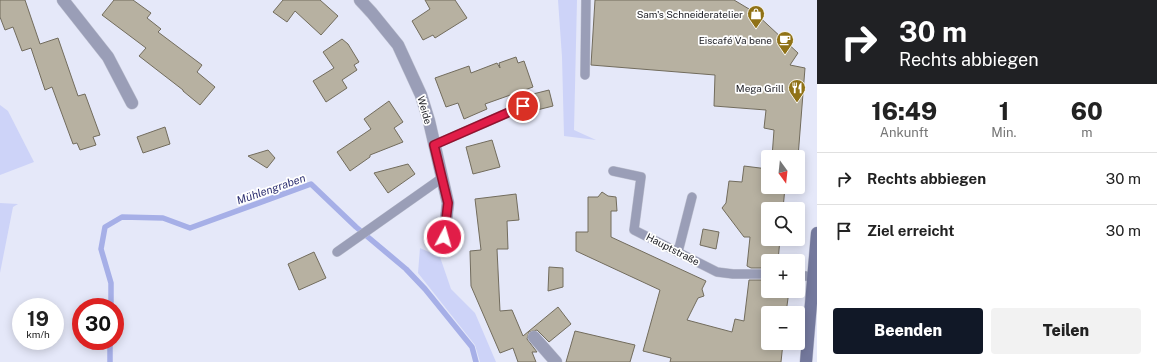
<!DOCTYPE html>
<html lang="de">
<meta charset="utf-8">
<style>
body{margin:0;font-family:"Public Sans",sans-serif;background:#f2f2f2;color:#222;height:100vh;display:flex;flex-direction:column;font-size:15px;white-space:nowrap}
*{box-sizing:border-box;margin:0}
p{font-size:13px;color:#767676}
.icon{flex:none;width:22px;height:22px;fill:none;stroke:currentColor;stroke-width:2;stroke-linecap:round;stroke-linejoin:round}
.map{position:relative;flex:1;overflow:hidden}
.details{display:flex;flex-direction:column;background:#fff;width:340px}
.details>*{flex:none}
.hud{background:#202124;color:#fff;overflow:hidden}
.needle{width:26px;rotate:165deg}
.tools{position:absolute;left:761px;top:150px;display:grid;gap:8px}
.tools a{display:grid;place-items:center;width:44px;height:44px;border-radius:4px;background:#fff;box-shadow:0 2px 10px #0003;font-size:20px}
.speed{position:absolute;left:12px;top:298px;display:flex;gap:8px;font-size:20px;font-weight:700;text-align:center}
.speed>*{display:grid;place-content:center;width:52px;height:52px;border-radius:50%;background:#fff;box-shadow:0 2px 10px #0003;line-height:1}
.speed small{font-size:10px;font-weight:400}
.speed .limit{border:6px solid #d22;background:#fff;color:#111}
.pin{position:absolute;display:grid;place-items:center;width:34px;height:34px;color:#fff;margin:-17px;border:2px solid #fff;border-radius:50%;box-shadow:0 1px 4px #0007}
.me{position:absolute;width:44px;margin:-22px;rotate:6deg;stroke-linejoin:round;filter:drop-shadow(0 0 3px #0008)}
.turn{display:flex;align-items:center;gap:14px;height:84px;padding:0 16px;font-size:18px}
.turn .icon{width:52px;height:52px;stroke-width:2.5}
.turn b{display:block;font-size:28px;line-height:34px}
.eta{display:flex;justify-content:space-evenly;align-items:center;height:68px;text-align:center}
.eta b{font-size:24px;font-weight:800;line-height:28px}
.primary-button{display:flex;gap:8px;margin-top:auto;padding:8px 16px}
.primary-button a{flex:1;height:46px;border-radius:4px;background:#111827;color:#fff;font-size:16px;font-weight:800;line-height:46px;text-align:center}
.primary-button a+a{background:#f2f2f2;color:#222}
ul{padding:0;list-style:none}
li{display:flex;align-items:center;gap:12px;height:52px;padding:0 16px;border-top:1px solid #e0e0e0}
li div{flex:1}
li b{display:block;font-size:15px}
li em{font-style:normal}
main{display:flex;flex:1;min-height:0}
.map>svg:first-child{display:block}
.green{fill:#cdd3f8}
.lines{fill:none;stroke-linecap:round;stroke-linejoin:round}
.stream{stroke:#a6afe7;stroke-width:5.5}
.building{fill:#b7b1a1;stroke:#726c5d}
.lane-casing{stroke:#c0c3d2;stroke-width:10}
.street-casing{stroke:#c0c3d2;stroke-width:13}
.secondary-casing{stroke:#c0c3d2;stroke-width:13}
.lane{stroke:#9a9eb7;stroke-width:9}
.street{stroke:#9a9eb7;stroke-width:12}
.secondary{stroke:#74799d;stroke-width:12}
.route-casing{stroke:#92132f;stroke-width:10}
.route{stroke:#e11d48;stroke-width:7}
.labels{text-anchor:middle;stroke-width:3.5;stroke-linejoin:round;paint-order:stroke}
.poi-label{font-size:10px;fill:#1a1b21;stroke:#fff;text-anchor:end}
.street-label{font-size:10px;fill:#1a1b21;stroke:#fff}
.water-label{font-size:11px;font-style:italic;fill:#2f3172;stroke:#fff}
</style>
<main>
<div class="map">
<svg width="817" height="362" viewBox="0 0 817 362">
<rect width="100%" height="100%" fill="#e5e8f9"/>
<!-- green -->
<g class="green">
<polygon points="558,0 577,0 574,130 596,140 564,136 562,57"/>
<polygon points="0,105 8,111 34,162 0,175"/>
<polygon points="0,203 18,204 13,207 0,273"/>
<polygon points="420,248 440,257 451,289 475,313 496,362 480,362 475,345 418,273"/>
</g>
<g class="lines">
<!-- stream -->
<g class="stream">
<polyline points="111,307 111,283 101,249 105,227 122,217 163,218 190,228 311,184 356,227 406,269 425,289 472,347 476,362"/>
<polyline points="110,362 110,341"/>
</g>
</g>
<!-- building -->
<g class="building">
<polygon points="0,0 25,0 40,44 58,38 78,96 85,94 100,135 93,137 96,145 80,150 77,143 73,144 52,87 45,90 31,48 22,51 13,27 5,30 0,17"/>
<polygon points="114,0 133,0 151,13 147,18 161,29 158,32 202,65 197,72 215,87 200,105 183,91 183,90 139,56 146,48 102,15"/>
<polygon points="283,0 320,0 338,16 321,35 295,11 287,22 273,12"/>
<polygon points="425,0 455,0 467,18 435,38 433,35 423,40 412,21 430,9"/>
<polygon points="595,0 734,0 754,12 798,53 790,65 805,68 798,157 772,157 774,130 764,128 766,110 714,106 715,75 591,65"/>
<polygon points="342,39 348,44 359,62 354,65 357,70 342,80 347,88 326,102 313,81 334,68 323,52"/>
<polygon points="516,57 518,63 524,61 533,87 485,104 487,109 464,119 458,103 446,107 435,78 469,66 471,73 497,63 500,68 499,63"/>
<polygon points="549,90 553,106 537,110 533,94"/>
<polygon points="389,101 403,122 394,128 403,142 370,155 370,157 350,171 337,152 371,129 364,119"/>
<polygon points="165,127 170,144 143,153 137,137"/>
<polygon points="492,140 500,167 473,174 466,147"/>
<polygon points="268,150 275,158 267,168 248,156"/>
<polygon points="408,164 415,174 388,193 374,173"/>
<polygon points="744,166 768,169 768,187 785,187 783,209 768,209 768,239 780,239 778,261 768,261 768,268 751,268 747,266 750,237 744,237 722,208 726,203 729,181 742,182"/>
<polygon points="602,192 608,196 616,197 617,211 611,211 611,237 706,281 702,289 704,296 698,298 687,320 732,332 735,319 744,321 749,280 768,280 768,291 789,291 786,313 768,313 768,343 783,343 781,362 670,362 671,358 643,351 660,290 576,251 576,232 588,232 588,197 598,197"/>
<polygon points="516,194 519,220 507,221 508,249 497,249 500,311 512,310 523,336 558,307 571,324 549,342 537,330 529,332 527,339 537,352 532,352 536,362 518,362 513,348 500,353 471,286 470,251 481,250 475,199"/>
<polygon points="703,229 719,232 716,249 700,245"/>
<polygon points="314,252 326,278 299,290 288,264"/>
<polygon points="549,267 563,268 563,287 548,291"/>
<polygon points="575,331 635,345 630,362 566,362"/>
</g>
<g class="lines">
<defs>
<g id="lane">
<polyline points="585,75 586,0"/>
<polyline points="434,145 523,106"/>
<polyline points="613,171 641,177 634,230 717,272 733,274 768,274"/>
<polyline points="337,252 442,178"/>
<polyline points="678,252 692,197"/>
<polyline points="798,275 813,277"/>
</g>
<g id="street">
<polyline points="63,0 108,57 132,103"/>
<polyline points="360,0 372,13 398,45 421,95 429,121 448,203 444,237"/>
<polyline points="534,337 556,362"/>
</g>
<polyline id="secondary" points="806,362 817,233"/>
</defs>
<!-- lane casing -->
<use href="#lane" class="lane-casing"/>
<!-- street casing -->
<use href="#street" class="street-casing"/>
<!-- secondary casing -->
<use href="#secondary" class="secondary-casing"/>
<!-- lane -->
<use href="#lane" class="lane"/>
<!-- street -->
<use href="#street" class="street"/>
<!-- secondary -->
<use href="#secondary" class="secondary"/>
</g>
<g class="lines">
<defs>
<polyline id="route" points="444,237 448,203 434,145 523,106"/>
</defs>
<!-- route casing -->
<use href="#route" class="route-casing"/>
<!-- route -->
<use href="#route" class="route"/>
</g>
<!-- icons -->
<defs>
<symbol id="shop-pin" viewBox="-11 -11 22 30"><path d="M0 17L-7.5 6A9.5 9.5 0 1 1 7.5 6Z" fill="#907217" stroke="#fff"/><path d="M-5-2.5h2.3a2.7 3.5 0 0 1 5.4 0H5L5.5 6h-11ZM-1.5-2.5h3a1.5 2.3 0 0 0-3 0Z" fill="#fff"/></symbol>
<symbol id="cafe-pin" viewBox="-11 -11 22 30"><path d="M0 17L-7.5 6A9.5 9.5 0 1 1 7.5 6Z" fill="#907217" stroke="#fff"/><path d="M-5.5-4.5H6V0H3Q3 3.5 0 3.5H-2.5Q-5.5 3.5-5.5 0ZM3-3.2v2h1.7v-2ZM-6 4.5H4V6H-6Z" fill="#fff"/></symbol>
<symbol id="restaurant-pin" viewBox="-11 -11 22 30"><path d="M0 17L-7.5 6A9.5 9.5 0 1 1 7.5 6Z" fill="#907217" stroke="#fff"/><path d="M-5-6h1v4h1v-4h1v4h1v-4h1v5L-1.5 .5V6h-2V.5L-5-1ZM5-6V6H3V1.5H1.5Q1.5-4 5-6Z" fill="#fff"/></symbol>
</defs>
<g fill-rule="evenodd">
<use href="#shop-pin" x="746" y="4" width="20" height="27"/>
<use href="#cafe-pin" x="775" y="30" width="20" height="27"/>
<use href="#restaurant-pin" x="787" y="78" width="20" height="27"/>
</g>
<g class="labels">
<!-- poi labels -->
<g class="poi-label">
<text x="743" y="18">Sam's Schneideratelier</text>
<text x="772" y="44">Eiscafé Va bene</text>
<text x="784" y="92">Mega Grill</text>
</g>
<!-- street labels -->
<g class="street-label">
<text transform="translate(425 110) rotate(74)" y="4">Weide</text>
<text transform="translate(673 249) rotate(27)" y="4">Hauptstraße</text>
</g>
<!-- water labels -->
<g class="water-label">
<text transform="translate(271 189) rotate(-19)" y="4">Mühlengraben</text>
</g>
</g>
</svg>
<div class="tools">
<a><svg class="needle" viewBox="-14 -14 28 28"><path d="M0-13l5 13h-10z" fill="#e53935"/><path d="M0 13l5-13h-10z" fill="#767676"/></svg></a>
<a><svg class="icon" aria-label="search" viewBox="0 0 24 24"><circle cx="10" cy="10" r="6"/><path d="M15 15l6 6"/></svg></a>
<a>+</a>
<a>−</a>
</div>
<div class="speed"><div>19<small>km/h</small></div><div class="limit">30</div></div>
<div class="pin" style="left:523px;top:106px;background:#d93025"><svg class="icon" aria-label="arrive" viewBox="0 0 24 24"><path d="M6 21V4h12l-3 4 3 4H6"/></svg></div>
<svg class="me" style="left:444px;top:237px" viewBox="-20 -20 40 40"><circle r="17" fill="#e11d48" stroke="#fff" stroke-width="3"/><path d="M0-11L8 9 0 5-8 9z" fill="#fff"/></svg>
</div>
<section class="details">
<div class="hud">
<div class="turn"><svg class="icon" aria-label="right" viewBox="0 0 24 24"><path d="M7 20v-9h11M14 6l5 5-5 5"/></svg><div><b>30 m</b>Rechts abbiegen</div></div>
</div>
<div class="eta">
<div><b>16:49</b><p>Ankunft</p></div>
<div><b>1</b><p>Min.</p></div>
<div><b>60</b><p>m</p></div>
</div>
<ul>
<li><svg class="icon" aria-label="right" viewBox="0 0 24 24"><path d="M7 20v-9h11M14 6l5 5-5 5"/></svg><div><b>Rechts abbiegen</b></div><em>30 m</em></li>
<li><svg class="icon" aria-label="arrive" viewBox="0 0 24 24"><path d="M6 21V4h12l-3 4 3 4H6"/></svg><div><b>Ziel erreicht</b></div><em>30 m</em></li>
</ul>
<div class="primary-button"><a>Beenden</a><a>Teilen</a></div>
</section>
</main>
